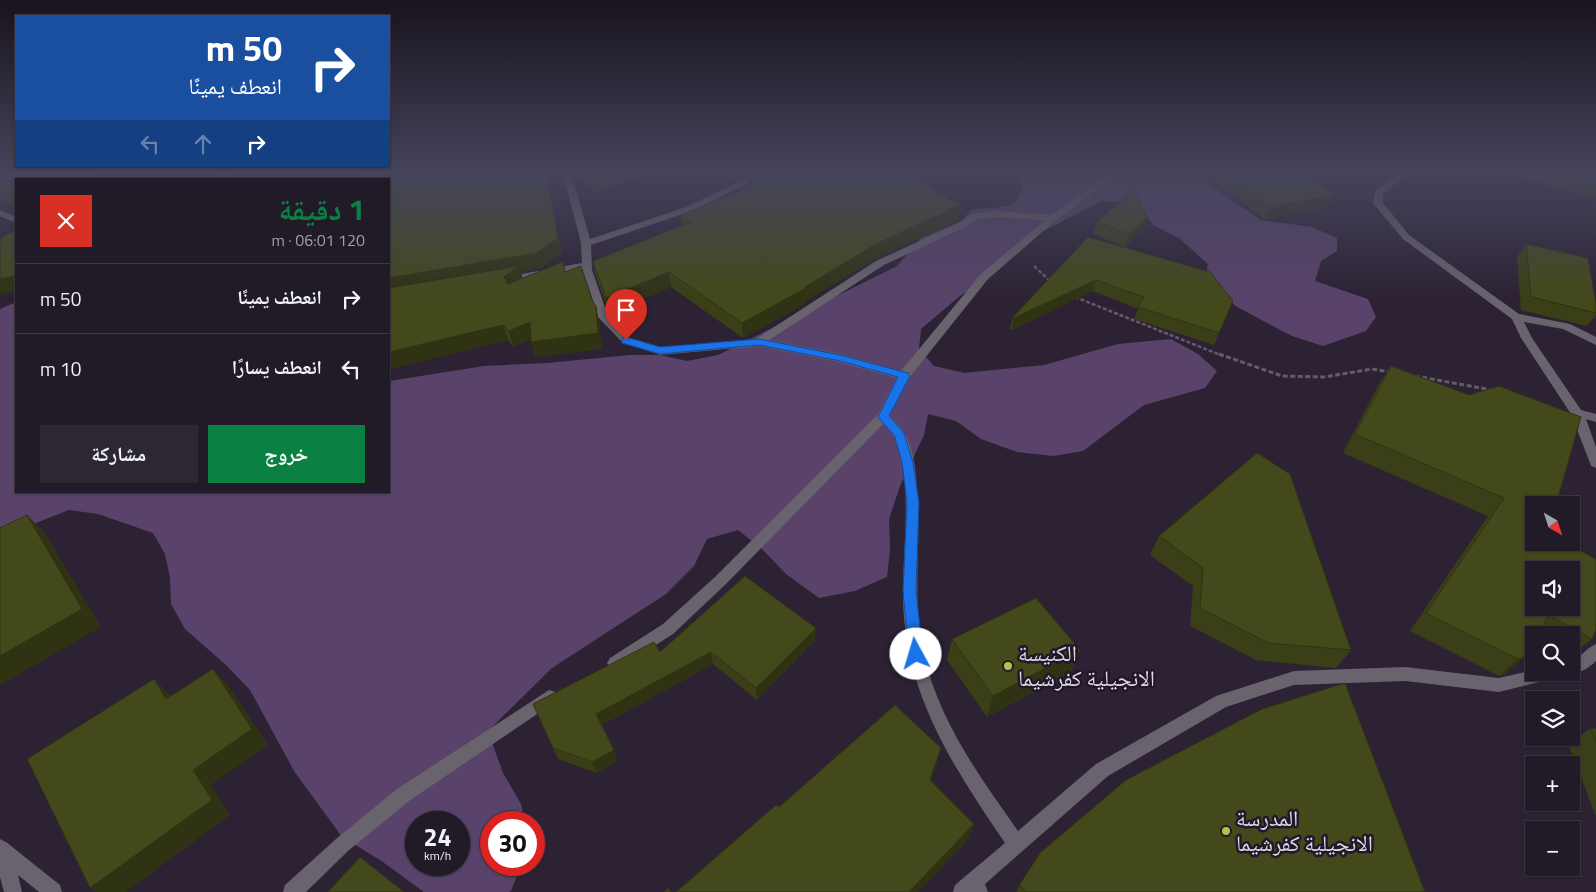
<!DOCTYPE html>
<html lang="ar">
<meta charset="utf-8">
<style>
body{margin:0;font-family:"Titillium Web","Noto Naskh Arabic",sans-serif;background:#2d2733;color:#f1f3f6;direction:rtl;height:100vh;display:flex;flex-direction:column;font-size:19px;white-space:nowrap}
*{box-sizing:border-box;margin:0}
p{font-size:16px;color:#a2a1a7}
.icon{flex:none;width:28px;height:28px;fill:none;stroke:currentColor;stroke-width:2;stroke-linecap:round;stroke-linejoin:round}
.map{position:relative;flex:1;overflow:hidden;direction:ltr}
.panel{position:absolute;left:15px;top:178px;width:375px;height:315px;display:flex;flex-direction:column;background:#211a27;border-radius:0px;box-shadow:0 1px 4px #0004,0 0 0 1px #3e3844;direction:rtl}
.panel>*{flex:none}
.hud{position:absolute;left:15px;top:15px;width:375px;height:152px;border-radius:0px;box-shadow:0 1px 4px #0004,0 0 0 1px #3e3844;direction:rtl;background:#1a4fa0;color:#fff;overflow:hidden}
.needle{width:32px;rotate:141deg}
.tools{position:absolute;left:1525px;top:496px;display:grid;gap:10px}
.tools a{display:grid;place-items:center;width:55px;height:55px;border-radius:0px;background:#211a27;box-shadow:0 1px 4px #0004,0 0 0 1px #3e3844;font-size:25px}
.speed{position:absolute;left:405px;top:811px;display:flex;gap:10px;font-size:25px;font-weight:700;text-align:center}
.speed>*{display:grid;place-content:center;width:65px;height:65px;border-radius:50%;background:#211a27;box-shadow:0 1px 4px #0004,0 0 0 1px #3e3844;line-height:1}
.speed small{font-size:12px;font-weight:400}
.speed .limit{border:8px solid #d22;background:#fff;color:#111}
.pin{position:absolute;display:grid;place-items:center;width:42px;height:42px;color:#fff;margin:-51px -21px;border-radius:50% 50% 50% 0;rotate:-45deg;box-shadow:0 0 5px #0007}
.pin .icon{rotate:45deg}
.me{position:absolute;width:55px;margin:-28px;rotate:354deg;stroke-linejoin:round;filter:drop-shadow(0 0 4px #0008)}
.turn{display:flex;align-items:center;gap:18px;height:105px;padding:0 25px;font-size:22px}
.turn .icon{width:65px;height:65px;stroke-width:2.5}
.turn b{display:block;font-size:35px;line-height:42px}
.lanes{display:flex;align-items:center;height:48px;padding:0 25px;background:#0003;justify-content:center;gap:25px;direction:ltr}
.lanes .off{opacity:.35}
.round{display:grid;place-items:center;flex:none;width:52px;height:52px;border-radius:0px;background:#2d2733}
.summary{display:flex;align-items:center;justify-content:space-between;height:85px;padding:0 25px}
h1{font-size:30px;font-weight:700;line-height:38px;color:#0b8043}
.primary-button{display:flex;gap:10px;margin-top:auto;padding:10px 25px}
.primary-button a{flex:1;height:58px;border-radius:0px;background:#0b8043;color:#fff;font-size:20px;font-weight:700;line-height:58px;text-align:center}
.primary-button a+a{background:#2d2733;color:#f1f3f6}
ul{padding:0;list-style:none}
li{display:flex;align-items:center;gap:15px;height:70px;padding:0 25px;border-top:1px solid #3e3844}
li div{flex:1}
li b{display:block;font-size:19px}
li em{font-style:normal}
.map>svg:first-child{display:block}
.forest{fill:#59436a;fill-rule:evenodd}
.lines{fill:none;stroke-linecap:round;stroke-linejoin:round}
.path-far1{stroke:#645b6c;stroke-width:2.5;stroke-dasharray:4 2;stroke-linecap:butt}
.path{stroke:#645b6c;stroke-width:3;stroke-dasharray:5 2.5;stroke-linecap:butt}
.minor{fill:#69636d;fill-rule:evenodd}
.wall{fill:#3a3f17}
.shaded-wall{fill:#2f3313}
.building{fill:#43491b;stroke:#2f3313;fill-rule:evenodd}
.route{fill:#1a73e8;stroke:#114b97}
.poi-dot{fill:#b4c24a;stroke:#22182a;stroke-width:2}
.labels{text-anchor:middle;stroke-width:5;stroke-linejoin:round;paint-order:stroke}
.near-poi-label{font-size:22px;fill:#dfd8e5;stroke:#22182a;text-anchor:start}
</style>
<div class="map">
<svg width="1596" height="892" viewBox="0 0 1596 892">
<rect width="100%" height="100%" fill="#2c2234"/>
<!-- forest -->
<path class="forest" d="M1019 173H1191L1261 220 1312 227 1337 238V251L1321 261 1315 281 1368 299 1376 317 1366 331 1323 346 1292 336 1239 308 1218 294 1205 280 1208 264 1179 238 1153 225 1144 212 1126 202 1101 201 1036 235 979 283 960 296 921 329 919 349 934 366 964 373 1044 365 1118 344 1171 339 1198 354 1217 371 1205 388 1144 405 1083 451 1053 456 1017 452 981 439 956 421 928 414 924 435 900 486 889 519 890 549 887 577 855 591 819 598 786 574 762 549 738 530 707 539 694 566 666 594 552 668 488 731 503 773 521 804 525 822H491V865H521L511 891 508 892H424L380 860 342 837 294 771 250 690 226 665 185 629 171 604 170 578 165 554 153 533 98 514 69 510 0 537V309L16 302V491H389V381L484 366 547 363 630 355H660L687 361 718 355 897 266 921 238 960 222 973 209 996 208 1013 204C1022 193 1024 186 1019 173ZM416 822H459V865H416Z"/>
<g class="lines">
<!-- path-far1 -->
<g class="path-far1">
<polyline points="1034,266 1050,281"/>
<polyline points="1075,297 1223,356"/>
</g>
<!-- path -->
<g class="path">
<polyline points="1219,354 1282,376 1324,377 1372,369 1391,372"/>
<polyline points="1415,376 1492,390"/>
</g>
<!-- minor -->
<g class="minor">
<polygon points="209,173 224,173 241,179 225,179"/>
<polygon points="372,173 388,173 370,179 354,179"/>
<path d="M563 173H571L590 239 686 207 758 173H769L692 211 591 245 592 270 608 316 630 338 661 347 756 339 876 261 963 221 972 214 996 211 1051 215 1111 173H1121L1056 220 988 279 909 378 889 416C897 423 904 430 908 440 914 455 916 472 917 488 922 544 911 600 924 655 939 721 980 777 1018 831L1096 764 1216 696 1294 671 1405 667 1499 678 1534 670V672H1561L1559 677 1499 692 1405 681 1294 685 1226 707 1108 776 985 884 988 892H953L955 885 1005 843C951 764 902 689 903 590 903 546 913 478 895 439 892 433 887 428 883 424L725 585 673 634 620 668 615 670 610 668 607 663 610 658 663 624 715 577 878 414 897 378 839 362 759 346 660 355 622 342 598 317 582 269 501 282 500 280 505 277 582 263 581 243ZM996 217 1045 220 980 275 901 371 840 354 769 340 884 265 969 225 978 219Z"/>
<polygon points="1399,173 1409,173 1383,194 1383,203 1409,235 1519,314 1570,324 1596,337 1596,345 1563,329 1524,322 1532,338 1581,410 1596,414 1596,422 1586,419 1596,447 1596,468 1591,466 1590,463 1571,414 1521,338 1512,319 1403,239 1373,203 1375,191"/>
<polygon points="0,210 16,217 16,223 0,216"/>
<path d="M1596 644V661C1589 668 1577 676 1567 672H1571V660C1582 657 1586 648 1596 644Z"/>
<polygon points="549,690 555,692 557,697 555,702 409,801 348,851 306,892 283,892 285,885 336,839 397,789"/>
<polygon points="0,839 6,842 60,885 62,892 39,892 18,875 22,892 4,892 0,877"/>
</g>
</g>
<!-- wall -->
<g class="wall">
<polygon points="0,173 16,179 16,207 0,200"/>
<polygon points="408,173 546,173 562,253 540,268 521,272 522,279 565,272 599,321 602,349 535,357 531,339 513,347 508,340 389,369 389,179"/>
<polygon points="574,173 651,173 597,192"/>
<polygon points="719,173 901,173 960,205 958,220 875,259 806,301 806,303 743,338 671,287 609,313 596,276 593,261 682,226 681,215 751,187 748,186 747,176 736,181"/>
<polygon points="1218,173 1302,173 1327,207 1265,219 1215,181"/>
<polygon points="1506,173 1596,173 1596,198"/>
<polygon points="1148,217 1144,229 1125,247 1093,234 1097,222"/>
<polygon points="1088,237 1233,301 1214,345 1134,319 1138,309 1093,291 1012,330 1010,329 1013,317"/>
<polygon points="1526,244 1596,304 1596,315 1587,326 1521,310 1517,257"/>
<polygon points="1391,366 1534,505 1592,639 1571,655 1571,635 1534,635 1523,658 1504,675 1499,676 1410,631 1488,516 1343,453 1379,384"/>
<polygon points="1159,536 1351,650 1336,668 1256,660 1190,626 1193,586 1150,555"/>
<polygon points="952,639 1080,650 1071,672 987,717 947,660"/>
<polygon points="815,640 757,700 713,664 602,725 618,761 597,773 558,759 533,704 660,652"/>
<polygon points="1591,728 1596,729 1596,816 1568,744"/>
<polygon points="1020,884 1425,892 1016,892"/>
</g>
<!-- shaded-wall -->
<g class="shaded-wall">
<polygon points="546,173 562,253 540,268 521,272 523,281 508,292 389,294 389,278"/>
<polygon points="608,173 651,173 597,192 595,178"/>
<polygon points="736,173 747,173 747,176 736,181"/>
<polygon points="1333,195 1327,207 1265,219 1271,207"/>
<polygon points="960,205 958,220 875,259 806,301 806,303 743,338 742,323 876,244"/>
<polygon points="1148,217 1144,229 1125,247 1129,234"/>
<polygon points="669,272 671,287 609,313 606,298"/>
<polygon points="16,276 16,291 0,294 0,279"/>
<polygon points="1096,280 1093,291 1012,330 1014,318"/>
<polygon points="596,306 599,321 602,349 535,357 531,342"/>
<polygon points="530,322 535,338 513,347 509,331"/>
<polygon points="503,325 508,340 389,369 389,352"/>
<polygon points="27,515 45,533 101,627 0,685 0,656"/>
<polygon points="816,628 815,640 757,700 756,688"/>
<polygon points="1080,650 1071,672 987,717 993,696"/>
<polygon points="711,652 713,664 600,726 596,714"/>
<polygon points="1523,658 1504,675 1499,676 1518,659"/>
<polygon points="213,669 229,686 268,745 211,785 230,815 126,892 96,892 90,888"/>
<polygon points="154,679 172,696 166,699"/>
<polygon points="941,748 937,764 926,795 930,780"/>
<polygon points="614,750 618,761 597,773 592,762"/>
<polygon points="974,824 969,839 918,892 909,892"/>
</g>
<!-- building -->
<g class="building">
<polygon points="0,173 92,173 101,177 101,179 16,179 16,199 0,191"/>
<polygon points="408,173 546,173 558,238 537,253 389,278 389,179 369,179"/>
<polygon points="589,173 608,173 595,178"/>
<polygon points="753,173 901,173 920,182 960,205 876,244 805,287 806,288 742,323 669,272 606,298 593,261 691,222 681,215 771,178"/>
<polygon points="1226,173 1302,173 1333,195 1271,207"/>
<polygon points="1557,173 1596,173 1596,184"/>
<polygon points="1133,190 1148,217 1129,234 1097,222"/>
<polygon points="16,230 16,276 0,279 0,240 1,238"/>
<polygon points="1088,237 1210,272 1233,301 1219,333 1138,307 1144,297 1096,280 1014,318 1013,317"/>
<polygon points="1526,244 1588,258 1596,304 1596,313 1531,297"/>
<polygon points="563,262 565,272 581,266 593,302 596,306 598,333 531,342 530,322 509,331 503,325 389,352 389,288 519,266 504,277 508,284"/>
<path d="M1391 366 1469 395 1499 386 1581 417 1556 505H1534V542H1564L1596 559V630L1592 639 1549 615 1537 635H1534V641L1523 658 1518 659 1426 613 1504 498 1355 434ZM1534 570H1571V608H1534Z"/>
<polygon points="1257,453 1290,474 1351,650 1268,643 1200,608 1203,568 1159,536"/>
<polygon points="27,515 82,609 0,656 0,528"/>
<polygon points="745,576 816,628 756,688 711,652 596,714 614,750 592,762 553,748 533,704 654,642 660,652"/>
<polygon points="1036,598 1080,650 993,696 952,639"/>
<polygon points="213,669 252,729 193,770 212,800 90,888 27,759 154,679 166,699"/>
<polygon points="1345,683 1425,892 1025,892 1020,884 1040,853 1126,780 1262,709"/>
<polygon points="895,705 941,748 930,780 974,824 909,892 676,892 776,805 779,807"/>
<polygon points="1591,728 1596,729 1596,741"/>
<polygon points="360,857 404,892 328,892"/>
<polygon points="668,888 671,892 663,892"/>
</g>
<!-- sky -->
<linearGradient id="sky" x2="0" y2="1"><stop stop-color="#18131d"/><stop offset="0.58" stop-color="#45445c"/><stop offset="1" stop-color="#45445c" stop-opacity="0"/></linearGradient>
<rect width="1596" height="298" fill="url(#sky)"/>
<!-- route -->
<polygon class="route" points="626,337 660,347 759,339 840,355 908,373 910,376 889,416 904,433 913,462 919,503 916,591 923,654 921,658 916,660 911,658 909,654 903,591 907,503 902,462 894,435 878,417 898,377 840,361 759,345 660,354 622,343 622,338"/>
<!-- markers -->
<g class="poi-dot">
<circle cx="1008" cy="666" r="5"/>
<circle cx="1226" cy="831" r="5"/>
</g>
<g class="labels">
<!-- near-poi labels -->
<g class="near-poi-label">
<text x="1018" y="661">الكنيسة<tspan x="1018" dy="25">الانجيلية كفرشيما</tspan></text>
<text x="1236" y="826">المدرسة<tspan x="1236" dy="25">الانجيلية كفرشيما</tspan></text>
</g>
</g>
</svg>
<div class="tools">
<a><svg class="needle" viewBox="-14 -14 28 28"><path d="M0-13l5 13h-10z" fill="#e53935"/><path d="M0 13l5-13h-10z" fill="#a2a1a7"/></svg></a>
<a><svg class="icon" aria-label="sound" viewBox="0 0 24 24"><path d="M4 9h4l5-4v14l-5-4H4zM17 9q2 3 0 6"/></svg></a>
<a><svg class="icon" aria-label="search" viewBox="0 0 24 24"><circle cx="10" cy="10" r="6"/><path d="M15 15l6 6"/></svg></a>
<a><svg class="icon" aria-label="layers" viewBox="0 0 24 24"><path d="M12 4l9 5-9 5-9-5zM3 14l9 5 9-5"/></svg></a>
<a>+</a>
<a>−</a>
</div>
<div class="speed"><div>24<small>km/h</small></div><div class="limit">30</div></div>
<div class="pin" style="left:626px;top:340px;background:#d93025"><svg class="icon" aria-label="arrive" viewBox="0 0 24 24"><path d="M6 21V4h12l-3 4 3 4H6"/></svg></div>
<svg class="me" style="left:916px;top:654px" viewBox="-20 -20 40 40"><circle r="19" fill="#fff"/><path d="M0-13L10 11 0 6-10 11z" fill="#1a73e8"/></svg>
<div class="hud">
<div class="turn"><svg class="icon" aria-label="right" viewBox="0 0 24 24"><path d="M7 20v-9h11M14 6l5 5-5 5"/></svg><div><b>50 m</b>انعطف يمينًا</div></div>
<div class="lanes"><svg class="icon off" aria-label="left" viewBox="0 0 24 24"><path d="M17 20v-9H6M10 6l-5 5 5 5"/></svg><svg class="icon off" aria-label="ahead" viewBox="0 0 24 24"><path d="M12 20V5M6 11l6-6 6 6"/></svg><svg class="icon" aria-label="right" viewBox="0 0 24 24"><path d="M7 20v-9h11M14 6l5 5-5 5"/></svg></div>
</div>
<section class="panel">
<div class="summary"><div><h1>1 دقيقة</h1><p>120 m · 06:01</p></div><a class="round" style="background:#d93025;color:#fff"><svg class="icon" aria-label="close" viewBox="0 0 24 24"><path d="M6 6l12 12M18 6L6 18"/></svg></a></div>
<ul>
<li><svg class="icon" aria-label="right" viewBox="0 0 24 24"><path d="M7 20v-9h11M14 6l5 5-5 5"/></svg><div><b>انعطف يمينًا</b></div><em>50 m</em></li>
<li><svg class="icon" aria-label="left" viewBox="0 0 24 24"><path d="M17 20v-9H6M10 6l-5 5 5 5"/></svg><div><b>انعطف يسارًا</b></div><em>10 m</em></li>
</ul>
<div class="primary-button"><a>خروج</a><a>مشاركة</a></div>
</section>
</div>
